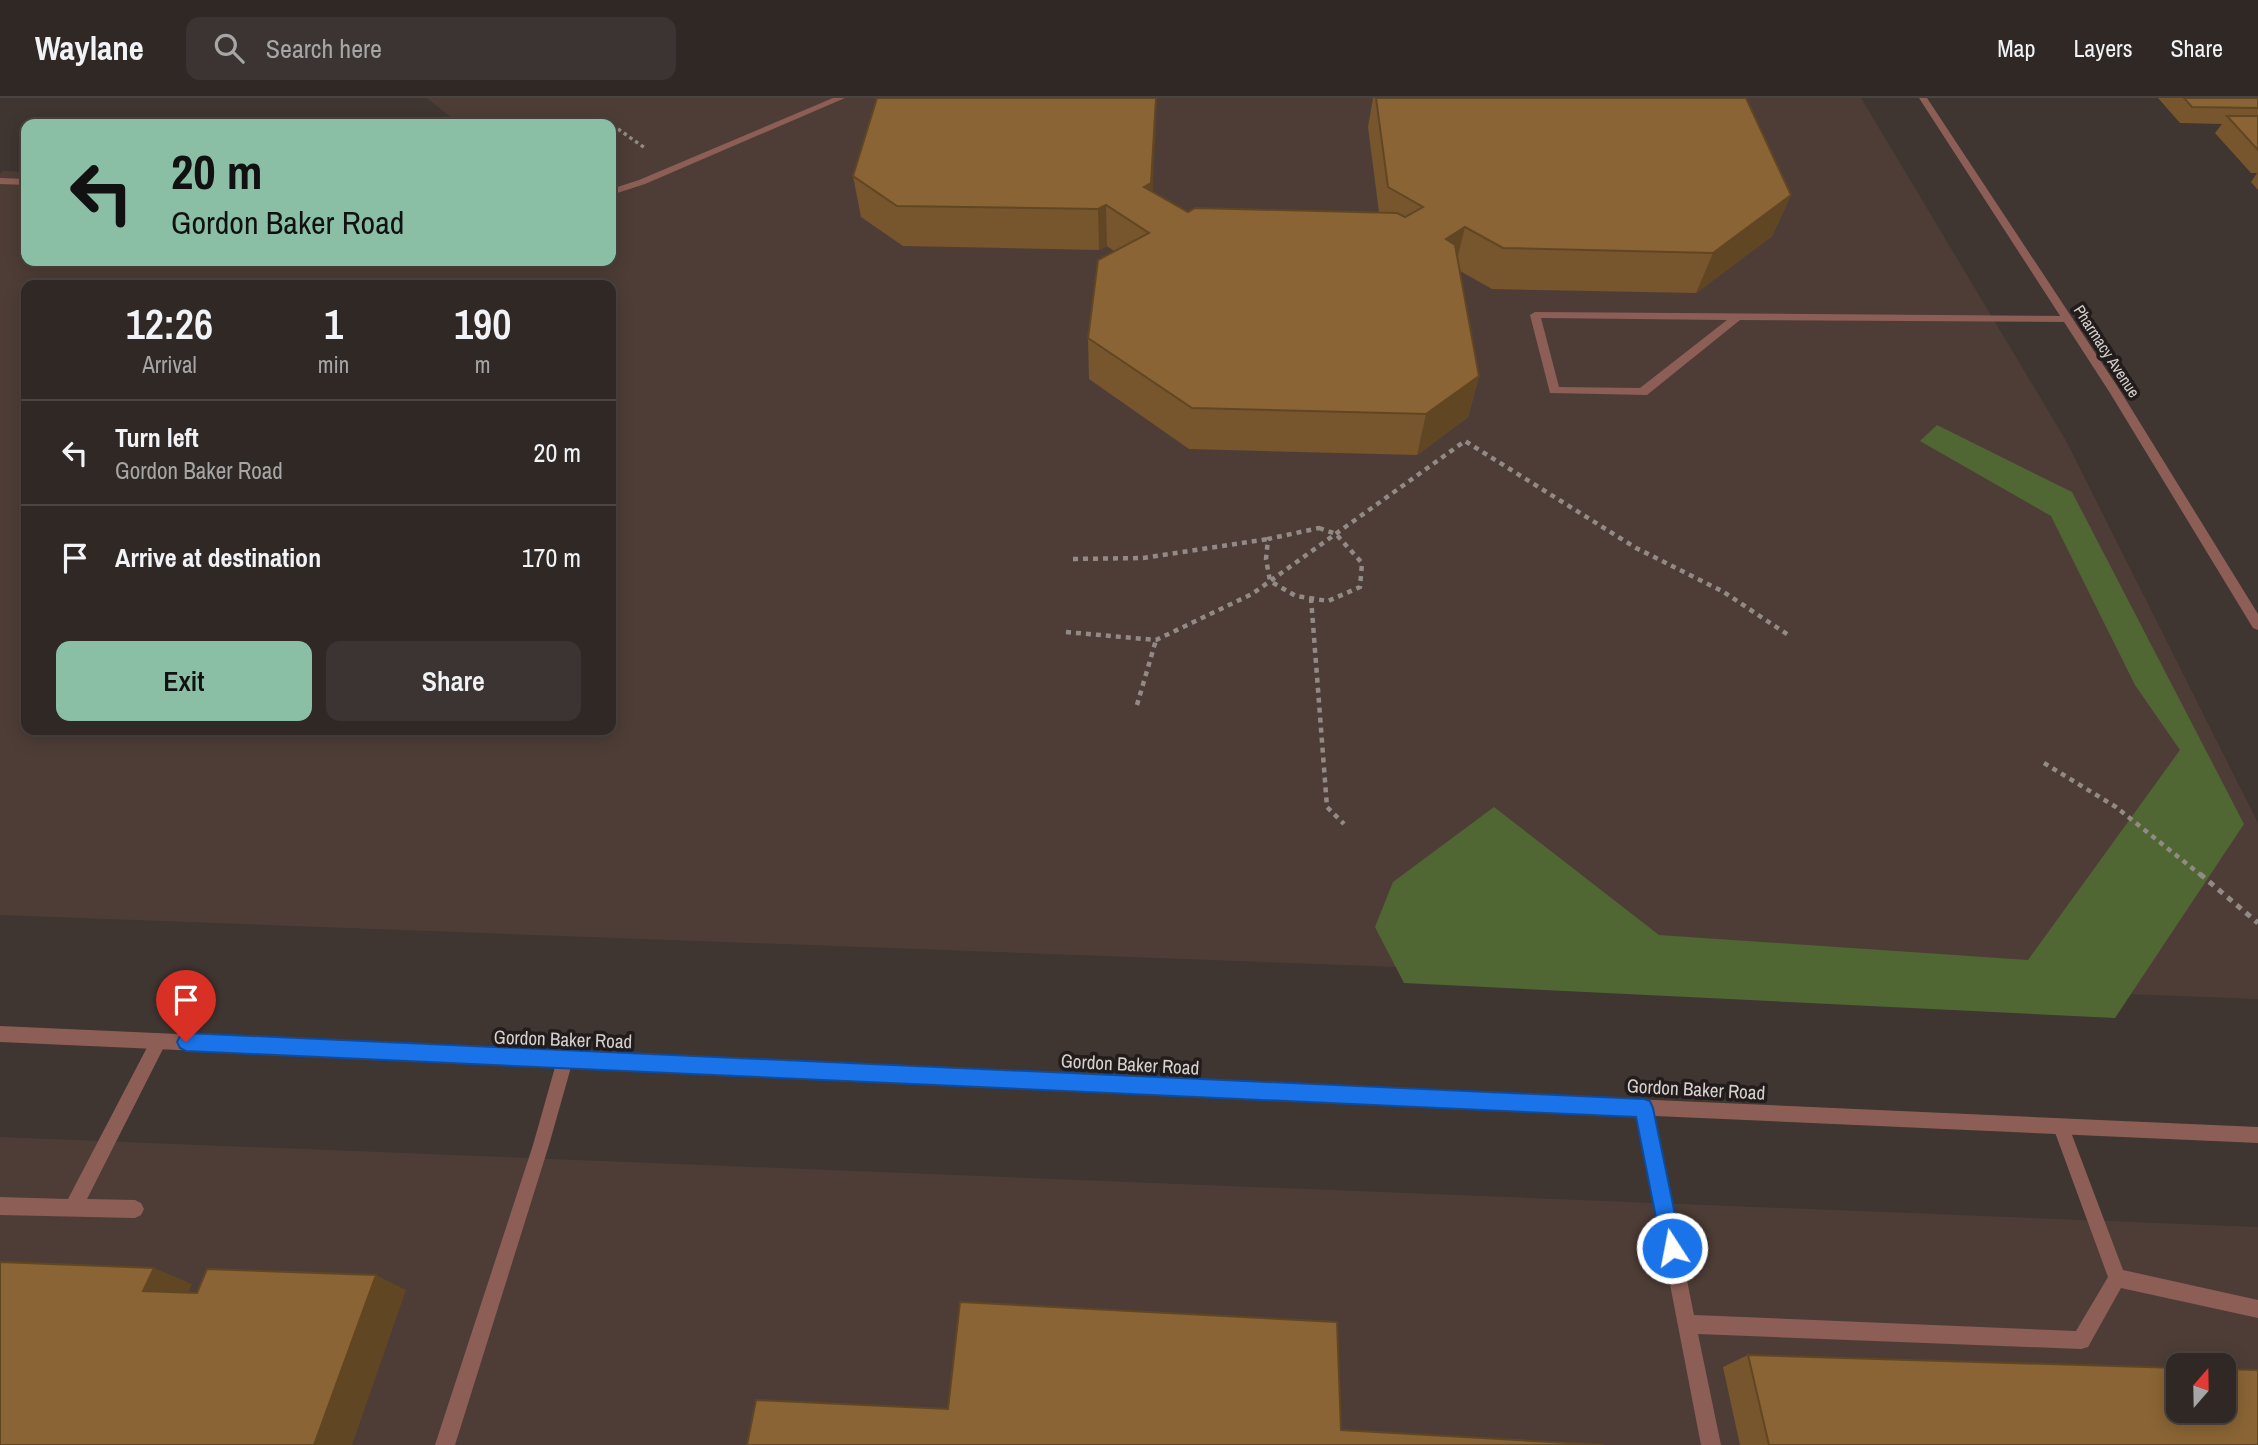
<!DOCTYPE html>
<style>
body{margin:0;font-family:"Archivo Narrow",sans-serif;background:#3b3432;color:#f1f3f6;height:100vh;display:flex;flex-direction:column;font-size:26px;white-space:nowrap}
*{box-sizing:border-box;margin:0}
p{font-size:23px;color:#a7a6a7}
.icon{flex:none;width:38px;height:38px;fill:none;stroke:currentColor;stroke-width:2;stroke-linecap:round;stroke-linejoin:round}
.map{position:relative;flex:1;overflow:hidden}
.drawer{position:absolute;left:21px;top:182px;width:595px;height:455px;display:flex;flex-direction:column;background:#2f2825;border-radius:14px;box-shadow:0 4px 18px #0003,0 0 0 2px #4a4442}
.drawer>*{flex:none}
.guide{position:absolute;left:21px;top:21px;width:595px;height:147px;border-radius:14px;box-shadow:0 4px 18px #0003,0 0 0 2px #4a4442;background:#8abfa5;color:#111;overflow:hidden}
.needle{width:46px;rotate:20deg}
.controls{position:absolute;left:2166px;top:1255px;display:grid;gap:14px}
.controls a{display:grid;place-items:center;width:70px;height:70px;border-radius:14px;background:#2f2825;box-shadow:0 4px 18px #0003,0 0 0 2px #4a4442;font-size:35px}
.pin{position:absolute;display:grid;place-items:center;width:60px;height:60px;color:#fff;margin:-72px -30px;border-radius:50% 50% 50% 0;rotate:-45deg;box-shadow:0 0 7px #0007}
.pin .icon{rotate:45deg}
.me{position:absolute;width:77px;margin:-38px;rotate:349deg;stroke-linejoin:round;filter:drop-shadow(0 0 5px #0008)}
.turn{display:flex;align-items:center;gap:24px;height:147px;padding:0 35px;font-size:32px}
.turn .icon{width:91px;height:91px;stroke-width:2.5}
.turn b{display:block;font-size:49px;line-height:60px}
.eta{display:flex;justify-content:space-evenly;align-items:center;height:119px;text-align:center}
.eta b{font-size:42px;font-weight:600;line-height:49px}
.action{display:flex;gap:14px;margin-top:auto;padding:14px 35px}
.action a{flex:1;height:80px;border-radius:14px;background:#8abfa5;color:#111;font-size:28px;font-weight:600;line-height:80px;text-align:center}
.action a+a{background:#3b3432;color:#f1f3f6}
ul{padding:0;list-style:none}
li{display:flex;align-items:center;gap:21px;height:105px;padding:0 35px;border-top:2px solid #4a4442}
li div{flex:1}
li b{display:block;font-size:26px}
li em{font-style:normal}
header{display:flex;align-items:center;gap:42px;box-sizing:border-box;height:98px;padding:0 35px;background:#2f2825;border-bottom:2px solid #4a4442}
header strong{font-size:33px}
nav{display:flex;gap:38px;margin-inline-start:auto;font-size:24px}
.search{width:490px;height:63px;background:#3b3432;display:flex;align-items:center;gap:18px;box-sizing:border-box;padding:0 24px;border-radius:14px;color:#a7a6a7;font-size:26px}
.map>svg:first-child{display:block}
.built{fill:#4e3d37;fill-rule:evenodd}
.forest{fill:#506733}
.lines{fill:none;stroke-linecap:round;stroke-linejoin:round}
.path-far2{stroke:#928a86;stroke-width:3.5;stroke-dasharray:3.5 3.5;stroke-linecap:butt}
.path-far1{stroke:#928a86;stroke-width:4.5;stroke-dasharray:5 5;stroke-linecap:butt}
.path{stroke:#928a86;stroke-width:5;stroke-dasharray:6 6;stroke-linecap:butt}
.service{fill:#8d5e56;fill-rule:evenodd}
.tertiary{fill:#8d5e56;fill-rule:evenodd}
.wall{fill:#77562d}
.shaded-wall{fill:#614624}
.building{fill:#8a6434;stroke:#614624;stroke-width:2}
.route{fill:#1a73e8;stroke:#114b97;stroke-width:2}
.labels{text-anchor:middle;stroke-width:7;stroke-linejoin:round;paint-order:stroke}
.far-street-label{font-size:16px;fill:#d7d1ce;stroke:#221d1c}
.street-label{font-size:19px;fill:#d7d1ce;stroke:#221d1c}
</style>
<header>
<strong>Waylane</strong>
<div class="search"><svg class="icon" aria-label="search" viewBox="0 0 24 24"><circle cx="10" cy="10" r="6"/><path d="M15 15l6 6"/></svg>Search here</div>
<nav><a>Map</a><a>Layers</a><a>Share</a></nav>
</header>
<div class="map">
<svg width="2258" height="1347" viewBox="0 0 2258 1347">
<rect width="100%" height="100%" fill="#3f3531"/>
<!-- built -->
<g class="built">
<path d="M427 0H1861L2065 341 2258 725V901L0 817V76L3 73 26 74V163H611V26H459ZM26 187H611V632H26Z"/>
<path d="M0 1039 2258 1129V1347H0ZM2179 1267H2224V1312H2179Z"/>
</g>
<!-- forest -->
<polygon class="forest" points="1937,327 2072,394 2244,726 2115,920 1404,885 1375,829 1393,784 1494,709 1659,837 2028,862 2180,652 2135,587 2051,418 1920,343"/>
<g class="lines">
<!-- path-far2 -->
<polyline class="path-far2" points="618,31 645,50"/>
<!-- path-far1 -->
<g class="path-far1">
<polygon points="1319,430 1336,436 1362,465 1360,489 1328,503 1296,498 1270,483 1266,461 1268,441"/>
<polyline points="1073,461 1143,460 1268,441"/>
<polyline points="1311,500 1327,709 1344,726"/>
<polyline points="1066,534 1156,542 1252,496 1465,343 1636,450 1722,493 1790,538"/>
<polyline points="1137,607 1156,542"/>
<polyline points="2044,665 2116,709 2202,778"/>
</g>
<!-- path -->
<polyline class="path" points="2200,776 2258,825"/>
<!-- service -->
<g class="service">
<polygon points="833,0 845,0 645,86 611,97 611,91 639,82"/>
<polygon points="0,80 26,81 26,87 0,86"/>
<path d="M1535 214 2068 218 2073 221 2068 224 1740 222 1647 297 1550 295 1530 217ZM1541 220 1727 222 1640 290 1559 289Z"/>
<polygon points="159,935 165,938 167,943 87,1101 135,1102 141,1105 144,1111 141,1117 135,1120 0,1117 0,1099 68,1101 153,938"/>
<polygon points="565,954 571,957 573,962 549,1047 455,1347 435,1347 533,1047 557,962 559,957"/>
<polygon points="1644,1002 1650,1004 1652,1010 1694,1217 2076,1233 2108,1179 2053,1029 2055,1023 2061,1021 2067,1023 2069,1029 2123,1172 2258,1202 2258,1220 2121,1190 2088,1249 2081,1251 1698,1236 1721,1347 1701,1347 1636,1010 1638,1004"/>
</g>
<!-- tertiary -->
<g class="tertiary">
<polygon points="1919,0 1927,0 2121,294 2258,516 2258,532 2253,530 2110,295"/>
<polygon points="0,928 2258,1029 2258,1045 0,944"/>
</g>
</g>
<!-- wall -->
<g class="wall">
<polygon points="877,0 1156,0 1152,94 1188,114 1379,114 1368,29 1373,0 1746,0 1791,97 1772,138 1696,195 1492,191 1460,173 1479,278 1468,319 1417,357 1189,351 1089,281 1088,240 1114,153 1107,148 1099,152 903,148 861,119 853,78"/>
<polygon points="2158,0 2258,0 2258,92 2251,84 2257,75 2251,75 2215,35 2222,26 2180,25"/>
<polygon points="1748,1257 2258,1347 1740,1347 1723,1269"/>
</g>
<!-- shaded-wall -->
<g class="shaded-wall">
<polygon points="1156,0 1156,25 1151,125 1144,89"/>
<polygon points="1791,97 1772,138 1696,195 1713,155"/>
<polygon points="1106,107 1107,148 1099,152 1098,111"/>
<polygon points="1465,129 1455,170 1446,141"/>
<polygon points="1479,278 1468,319 1417,357 1426,316"/>
<polygon points="154,1170 192,1186 183,1207 143,1193"/>
<polygon points="376,1177 406,1192 352,1347 314,1347"/>
</g>
<!-- building -->
<g class="building">
<polygon points="877,0 1156,0 1151,85 1144,89 1188,114 1195,110 1397,115 1405,119 1423,109 1388,89 1376,0 1746,0 1791,97 1713,155 1503,150 1465,129 1446,141 1455,147 1479,278 1426,316 1192,310 1088,240 1098,162 1149,135 1106,107 1098,111 897,108 853,78"/>
<polygon points="2184,0 2258,0 2258,10 2192,9"/>
<polygon points="2227,18 2258,18 2258,52"/>
<polygon points="0,1164 154,1170 143,1193 197,1195 207,1171 376,1177 314,1347 0,1347"/>
<polygon points="960,1204 1337,1224 1341,1332 1604,1347 747,1347 756,1302 948,1311"/>
<polygon points="1748,1257 2179,1270 2179,1312 2224,1312 2224,1271 2258,1272 2258,1347 1769,1347"/>
</g>
<!-- route -->
<polygon class="route" points="186,935 1644,1001 1650,1003 1653,1010 1682,1150 1679,1157 1672,1160 1665,1157 1662,1150 1636,1019 186,953 180,950 177,944 180,938"/>
<g class="labels">
<!-- far-street labels -->
<g class="far-street-label">
<text transform="translate(2107 253) rotate(57)" y="6">Pharmacy Avenue</text>
</g>
<!-- street labels -->
<g class="street-label">
<text transform="translate(563 941) rotate(2)" y="7">Gordon Baker Road</text>
<text transform="translate(1130 966) rotate(3)" y="7">Gordon Baker Road</text>
<text transform="translate(1696 991) rotate(3)" y="7">Gordon Baker Road</text>
</g>
</g>
</svg>
<div class="controls">
<a><svg class="needle" viewBox="-14 -14 28 28"><path d="M0-13l5 13h-10z" fill="#e53935"/><path d="M0 13l5-13h-10z" fill="#a7a6a7"/></svg></a>
</div>
<div class="pin" style="left:186px;top:944px;background:#d93025"><svg class="icon" aria-label="arrive" viewBox="0 0 24 24"><path d="M6 21V4h12l-3 4 3 4H6"/></svg></div>
<svg class="me" style="left:1672px;top:1150px" viewBox="-20 -20 40 40"><circle r="17" fill="#1a73e8" stroke="#fff" stroke-width="3"/><path d="M0-11L8 9 0 5-8 9z" fill="#fff"/></svg>
<div class="guide">
<div class="turn"><svg class="icon" aria-label="left" viewBox="0 0 24 24"><path d="M17 20v-9H6M10 6l-5 5 5 5"/></svg><div><b>20 m</b>Gordon Baker Road</div></div>
</div>
<section class="drawer">
<div class="eta">
<div><b>12:26</b><p>Arrival</p></div>
<div><b>1</b><p>min</p></div>
<div><b>190</b><p>m</p></div>
</div>
<ul>
<li><svg class="icon" aria-label="left" viewBox="0 0 24 24"><path d="M17 20v-9H6M10 6l-5 5 5 5"/></svg><div><b>Turn left</b><p>Gordon Baker Road</p></div><em>20 m</em></li>
<li><svg class="icon" aria-label="arrive" viewBox="0 0 24 24"><path d="M6 21V4h12l-3 4 3 4H6"/></svg><div><b>Arrive at destination</b></div><em>170 m</em></li>
</ul>
<div class="action"><a>Exit</a><a>Share</a></div>
</section>
</div>
